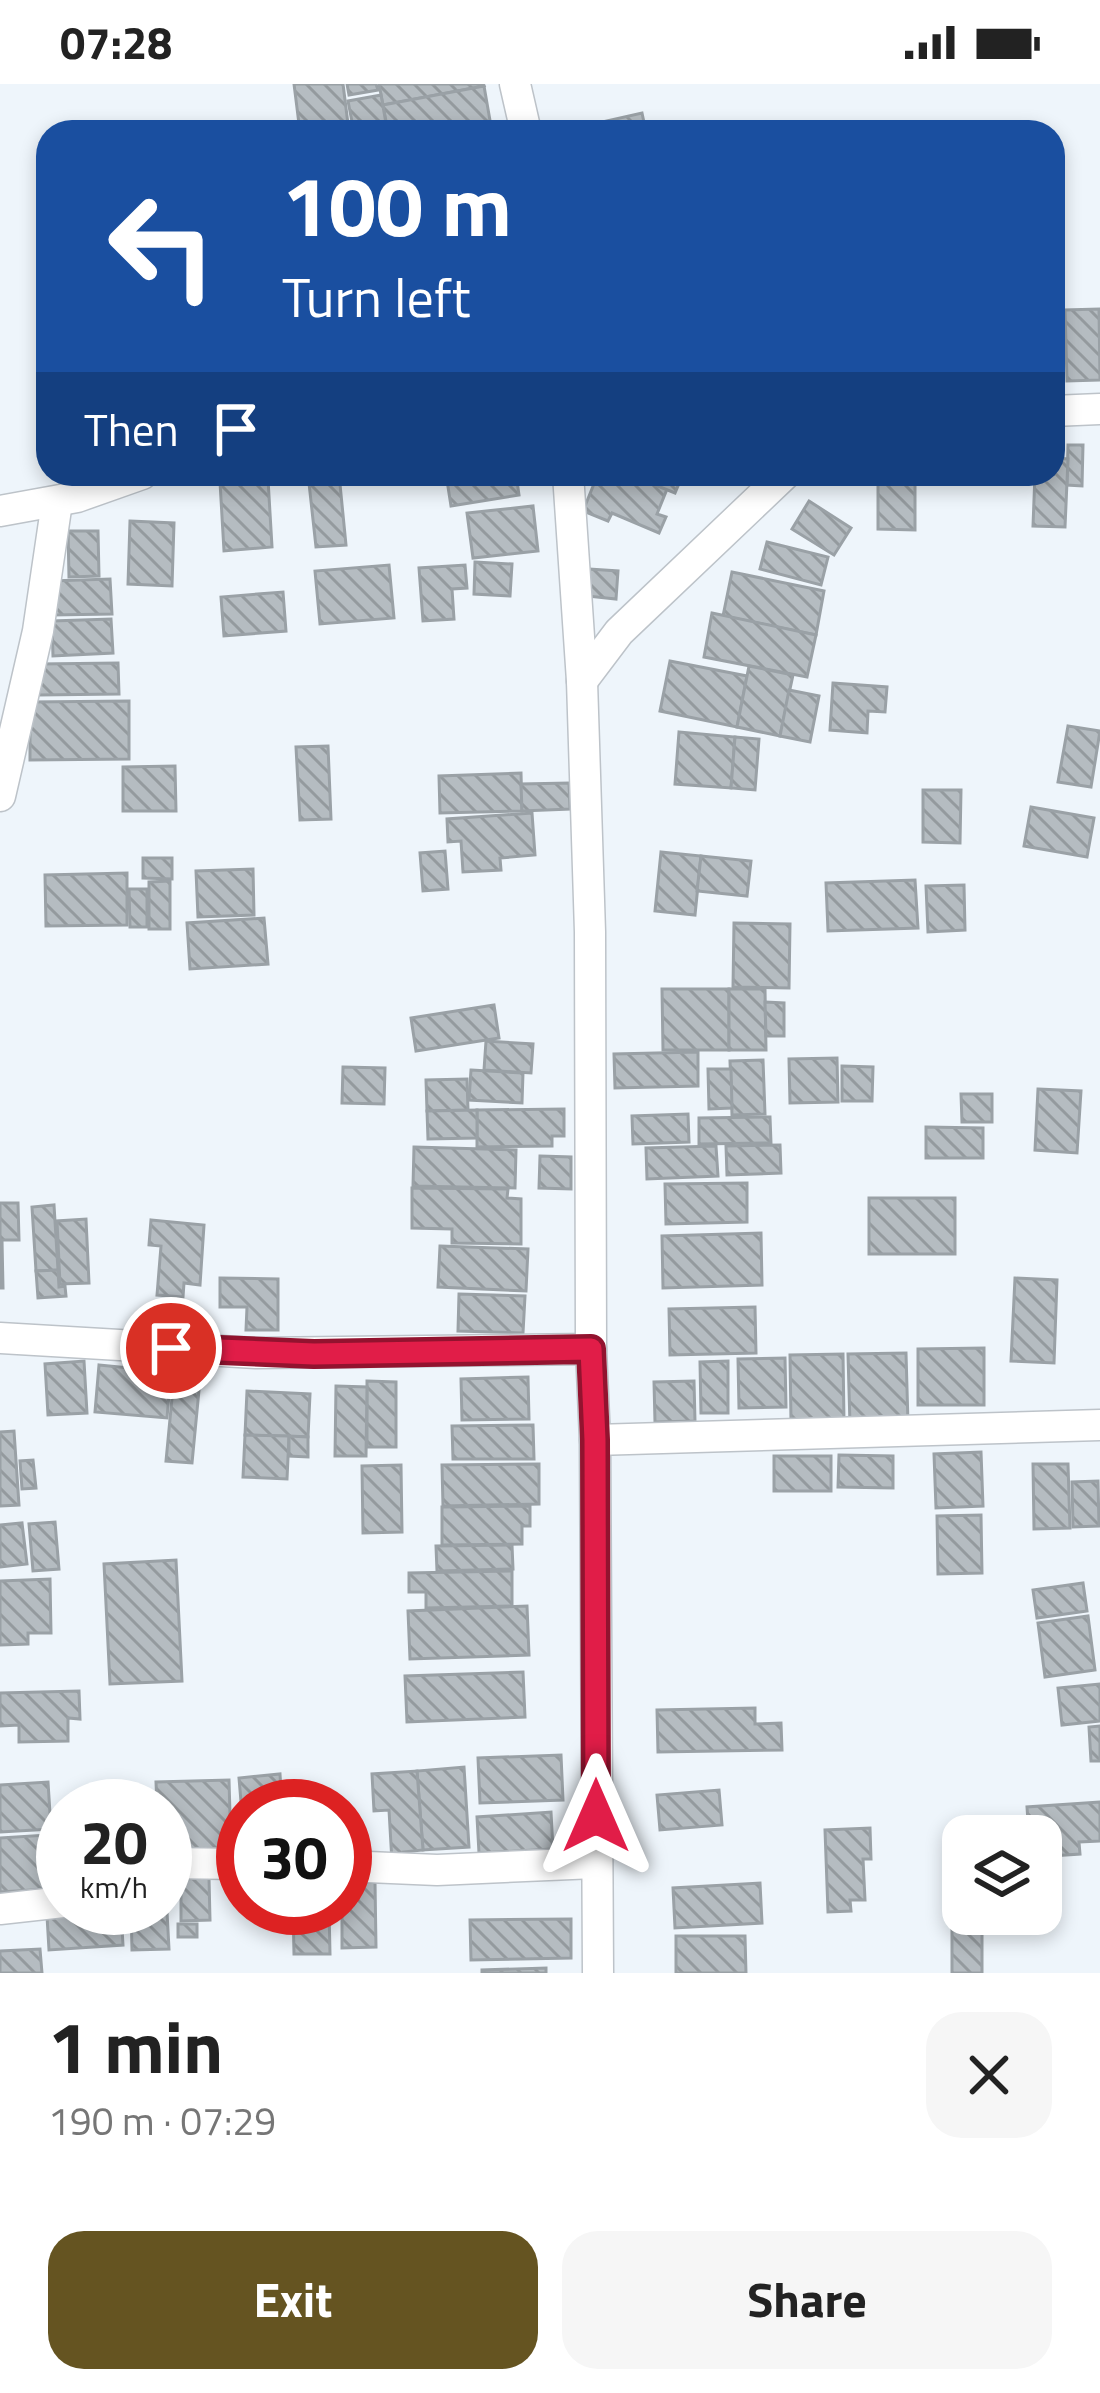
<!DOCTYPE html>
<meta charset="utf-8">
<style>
body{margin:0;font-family:"Titillium Web",sans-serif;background:#f6f6f6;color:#222;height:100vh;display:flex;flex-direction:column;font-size:45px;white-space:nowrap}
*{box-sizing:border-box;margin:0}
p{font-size:39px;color:#767676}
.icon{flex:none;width:66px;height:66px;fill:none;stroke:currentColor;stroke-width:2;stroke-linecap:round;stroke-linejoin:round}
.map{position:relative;height:1889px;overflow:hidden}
.details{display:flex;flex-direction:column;background:#fff;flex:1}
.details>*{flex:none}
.guide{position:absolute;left:36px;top:36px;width:1029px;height:366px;border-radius:36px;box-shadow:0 6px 18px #0003;background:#1a4fa0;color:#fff;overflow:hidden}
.fabs{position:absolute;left:942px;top:1731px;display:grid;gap:24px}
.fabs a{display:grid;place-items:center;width:120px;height:120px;border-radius:24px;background:#fff;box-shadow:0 6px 18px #0003;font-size:60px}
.speed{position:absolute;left:36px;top:1695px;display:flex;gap:24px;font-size:60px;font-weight:700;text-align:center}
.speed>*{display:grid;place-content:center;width:156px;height:156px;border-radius:50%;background:#fff;box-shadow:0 6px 18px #0003;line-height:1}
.speed small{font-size:30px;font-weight:400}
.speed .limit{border:18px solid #d22;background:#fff;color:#111}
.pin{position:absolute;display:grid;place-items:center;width:102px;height:102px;color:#fff;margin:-51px;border:6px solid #fff;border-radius:50%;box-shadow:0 3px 12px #0007}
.me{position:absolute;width:132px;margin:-66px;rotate:0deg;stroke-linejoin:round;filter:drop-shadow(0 0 9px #0008)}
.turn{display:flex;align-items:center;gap:42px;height:252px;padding:0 48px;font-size:54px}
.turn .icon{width:156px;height:156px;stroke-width:2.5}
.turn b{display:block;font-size:84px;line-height:102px}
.then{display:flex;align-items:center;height:114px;padding:0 48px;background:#0003;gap:24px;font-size:45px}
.round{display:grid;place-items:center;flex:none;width:126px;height:126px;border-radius:36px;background:#f6f6f6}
.head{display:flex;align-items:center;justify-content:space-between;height:204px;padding:0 48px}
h1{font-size:72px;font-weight:700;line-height:90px}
.cta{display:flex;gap:24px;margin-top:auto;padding:24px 48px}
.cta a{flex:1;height:138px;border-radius:36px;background:#655421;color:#fff;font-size:48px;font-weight:700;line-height:138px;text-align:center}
.cta a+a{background:#f6f6f6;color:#222}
.status{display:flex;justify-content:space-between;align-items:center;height:84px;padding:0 60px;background:#fff;direction:ltr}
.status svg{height:33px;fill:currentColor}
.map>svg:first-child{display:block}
.building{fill:url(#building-back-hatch);stroke:#9aa1a6;stroke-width:3}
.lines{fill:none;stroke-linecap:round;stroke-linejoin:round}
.minor-casing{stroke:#bdc3c9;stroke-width:33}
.minor{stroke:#fff;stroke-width:30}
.route-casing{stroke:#92132f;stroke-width:30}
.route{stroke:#e11d48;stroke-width:21}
</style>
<div class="status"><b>07:28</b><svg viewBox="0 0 49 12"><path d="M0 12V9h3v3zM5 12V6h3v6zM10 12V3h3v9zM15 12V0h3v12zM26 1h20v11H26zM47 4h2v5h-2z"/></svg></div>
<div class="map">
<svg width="1100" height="1889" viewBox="0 0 1100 1889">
<defs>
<pattern id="building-back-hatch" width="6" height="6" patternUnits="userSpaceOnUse" patternTransform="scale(3)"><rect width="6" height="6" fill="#b5bcc1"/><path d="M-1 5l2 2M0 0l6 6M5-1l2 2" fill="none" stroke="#949a9e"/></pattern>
</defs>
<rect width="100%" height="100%" fill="#eef5fb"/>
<!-- building -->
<g class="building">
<polygon points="294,0 343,0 349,48 300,48"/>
<polygon points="347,0 376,0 378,6 349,11"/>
<polygon points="379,0 483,0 484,2 383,21"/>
<polygon points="484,2 492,48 388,48 383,21"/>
<polygon points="381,11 387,45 354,48 348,17"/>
<polygon points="642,29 646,48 558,48"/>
<polygon points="1099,225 1100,296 1067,297 1065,226"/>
<polygon points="1068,361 1083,361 1082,402 1067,401"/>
<polygon points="1053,374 1068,375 1065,443 1033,442 1035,390 1053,390"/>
<polygon points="308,390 339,390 346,461 316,463"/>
<polygon points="446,390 516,390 519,411 451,422"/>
<polygon points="598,390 628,390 667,405 657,430 666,433 659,449 612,429 608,437 583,427"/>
<polygon points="628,390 683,390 675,409"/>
<polygon points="878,390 915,390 915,446 878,445"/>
<polygon points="268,395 272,463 224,467 220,398"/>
<polygon points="809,417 851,444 834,471 792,445"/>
<polygon points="533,422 538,467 473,474 467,429"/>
<polygon points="130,437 174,439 172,502 128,500"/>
<polygon points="68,447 98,447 99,492 69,493"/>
<polygon points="767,458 828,473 821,501 760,485"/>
<polygon points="475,478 512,480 510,512 474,510"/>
<polygon points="389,481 394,534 320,540 315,487"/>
<polygon points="465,481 467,504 452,505 454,535 423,537 419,484"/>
<polygon points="589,485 618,487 616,515 587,512"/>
<polygon points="732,488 824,507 816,551 723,532"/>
<polygon points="110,495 112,530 52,531 51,497"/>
<polygon points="283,508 286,547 224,552 221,513"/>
<polygon points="712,529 816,551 807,593 704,573"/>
<polygon points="111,535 113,569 53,572 52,537"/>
<polygon points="670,577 747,592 737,643 660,627"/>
<polygon points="118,579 119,610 39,611 39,580"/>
<polygon points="749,582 793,591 780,652 737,643"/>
<polygon points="833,599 887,603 885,628 868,627 867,649 830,646"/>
<polygon points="789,606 819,612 810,658 780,652"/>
<polygon points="129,617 129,675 30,676 30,618"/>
<polygon points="1068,642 1100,647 1091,703 1058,698"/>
<polygon points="679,648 735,653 731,704 675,700"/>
<polygon points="735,653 759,655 755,706 731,704"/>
<polygon points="328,662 331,735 300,736 296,663"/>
<polygon points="175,682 176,727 123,727 123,683"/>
<polygon points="521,689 522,727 440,729 439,692"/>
<polygon points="569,699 570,725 522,727 521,700"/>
<polygon points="923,706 961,706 960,759 923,758"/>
<polygon points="1031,723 1094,734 1087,773 1024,762"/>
<polygon points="532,729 535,771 500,774 501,786 463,788 461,757 448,758 447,735"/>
<polygon points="445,767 448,805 423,807 420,769"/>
<polygon points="661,768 701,772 695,831 655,827"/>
<polygon points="701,772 751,777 747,812 697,807"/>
<polygon points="143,774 172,774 172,795 143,794"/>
<polygon points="253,785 254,831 198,833 196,787"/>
<polygon points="127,789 127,841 46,842 45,791"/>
<polygon points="915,796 918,844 828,847 826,799"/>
<polygon points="170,797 170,845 149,845 149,798"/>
<polygon points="964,801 965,846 928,848 926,802"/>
<polygon points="129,805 147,805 147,843 130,843"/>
<polygon points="264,834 268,880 190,885 187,839"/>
<polygon points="734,839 790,840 789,904 733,903"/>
<polygon points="662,905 729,905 729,966 663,966"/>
<polygon points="729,905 765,905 766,966 729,966"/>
<polygon points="765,918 784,919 784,952 766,952"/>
<polygon points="494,921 499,954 416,967 411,934"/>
<polygon points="486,957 533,960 531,989 484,986"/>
<polygon points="698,968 698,1002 615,1004 614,970"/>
<polygon points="837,974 838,1018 790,1019 789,975"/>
<polygon points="763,976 765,1030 732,1031 730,977"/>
<polygon points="842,982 873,983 872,1017 842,1017"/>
<polygon points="343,983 385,984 384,1020 342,1019"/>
<polygon points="708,985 731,985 732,1024 709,1025"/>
<polygon points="471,986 523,989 522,1019 469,1016"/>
<polygon points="467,995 468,1026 427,1027 426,996"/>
<polygon points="1038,1005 1081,1007 1077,1069 1035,1066"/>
<polygon points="961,1010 992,1010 992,1038 962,1038"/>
<polygon points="564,1025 564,1052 552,1052 552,1062 477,1063 477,1026"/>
<polygon points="477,1026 477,1054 428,1055 427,1027"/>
<polygon points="688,1030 689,1058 633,1060 632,1032"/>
<polygon points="770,1033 771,1059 699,1060 699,1034"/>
<polygon points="926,1043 983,1044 983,1074 926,1074"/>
<polygon points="780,1061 781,1089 727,1091 726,1062"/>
<polygon points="716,1062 718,1092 647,1095 646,1064"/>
<polygon points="414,1063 516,1066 515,1104 413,1102"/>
<polygon points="540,1072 571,1073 571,1105 539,1104"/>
<polygon points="747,1099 747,1138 666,1140 665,1100"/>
<polygon points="412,1104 508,1105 507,1114 521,1115 521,1160 452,1159 452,1145 412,1144"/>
<rect x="869" y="1114" width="86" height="56"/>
<polygon points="0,1119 18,1119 19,1156 2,1156 3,1204 0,1204"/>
<polygon points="54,1121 58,1186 36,1187 32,1123"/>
<polygon points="86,1135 89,1199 60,1200 57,1137"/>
<polygon points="151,1136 204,1141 200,1201 184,1199 183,1213 157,1211 161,1162 149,1161"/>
<polygon points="761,1149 762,1201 663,1204 662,1152"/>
<polygon points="440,1162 528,1165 526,1207 438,1203"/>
<polygon points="58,1186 59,1203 65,1202 66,1212 38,1214 36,1187"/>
<polygon points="220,1194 278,1195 278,1246 246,1246 247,1223 220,1223"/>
<polygon points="1015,1194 1057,1196 1054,1279 1011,1277"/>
<polygon points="459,1210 525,1212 523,1249 458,1247"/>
<polygon points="755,1223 756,1269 670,1271 669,1225"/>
<polygon points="984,1264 984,1321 918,1321 918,1265"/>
<polygon points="906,1269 908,1339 850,1341 848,1270"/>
<polygon points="843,1270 844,1337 791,1337 790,1271"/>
<polygon points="176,1272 202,1275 192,1379 166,1377"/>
<polygon points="785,1274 786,1323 739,1324 738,1275"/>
<polygon points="84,1277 87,1329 48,1331 45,1280"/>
<polygon points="728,1277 728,1329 701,1329 700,1278"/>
<polygon points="99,1281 171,1288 167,1334 95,1328"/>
<polygon points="528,1293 529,1335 462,1336 461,1295"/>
<polygon points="367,1297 396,1298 396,1363 367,1363"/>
<polygon points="694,1297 695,1337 655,1338 654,1298"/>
<polygon points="336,1302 367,1303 366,1372 335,1372"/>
<polygon points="247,1307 310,1310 308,1353 245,1351"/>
<polygon points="533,1341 534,1375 453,1375 452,1342"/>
<polygon points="14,1347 19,1421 0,1422 0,1348"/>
<polygon points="245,1351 289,1352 287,1395 243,1393"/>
<polygon points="289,1352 308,1353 308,1373 289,1372"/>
<polygon points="981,1368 983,1422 936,1424 934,1370"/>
<polygon points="839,1371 893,1372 893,1404 838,1403"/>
<rect x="774" y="1372" width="57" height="35"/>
<polygon points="33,1376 36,1404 22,1405 20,1377"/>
<polygon points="539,1380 539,1420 443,1422 442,1381"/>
<polygon points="1033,1380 1068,1380 1070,1444 1034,1445"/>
<polygon points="401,1381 402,1448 363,1449 362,1382"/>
<polygon points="1098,1397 1099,1442 1073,1443 1072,1398"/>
<polygon points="530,1422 530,1442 522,1442 522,1460 442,1461 442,1423"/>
<polygon points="981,1431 982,1489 938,1490 937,1432"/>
<polygon points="55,1438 59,1485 33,1487 29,1440"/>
<polygon points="22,1439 27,1480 0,1483 0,1441"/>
<polygon points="512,1461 513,1485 437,1487 436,1462"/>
<polygon points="176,1476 182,1597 110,1600 104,1480"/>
<polygon points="512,1487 512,1522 426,1524 426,1508 409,1508 409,1489"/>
<polygon points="50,1495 51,1549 28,1549 28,1560 0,1561 0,1497"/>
<polygon points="1083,1499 1087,1527 1037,1534 1033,1506"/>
<polygon points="527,1522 529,1571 410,1575 408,1527"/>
<polygon points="1088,1532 1095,1586 1045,1593 1038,1539"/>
<polygon points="523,1588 525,1633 407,1638 405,1592"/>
<polygon points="1100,1600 1100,1637 1062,1641 1058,1604"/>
<polygon points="79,1607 80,1635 68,1634 68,1657 19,1658 19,1641 0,1642 0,1609"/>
<polygon points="755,1624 755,1640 781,1639 782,1666 658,1668 657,1626"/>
<polygon points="1100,1642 1100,1677 1091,1677 1089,1643"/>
<polygon points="561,1671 563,1716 480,1719 478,1674"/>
<polygon points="464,1683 469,1763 423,1766 417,1687"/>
<polygon points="417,1687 423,1766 403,1768 404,1777 392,1778 389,1726 374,1727 372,1690"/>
<polygon points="280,1690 282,1722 243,1722 243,1741 239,1694"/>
<polygon points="229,1696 231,1764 165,1767 165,1722 157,1722 156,1698"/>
<polygon points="48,1698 51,1745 0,1748 0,1701"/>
<polygon points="719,1706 722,1741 660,1746 657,1711"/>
<polygon points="1100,1718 1100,1757 1079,1758 1080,1770 1051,1772 1051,1779 1041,1780 1041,1752 1029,1752 1027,1723"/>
<polygon points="551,1728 553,1765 479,1769 477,1733"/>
<polygon points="870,1744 871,1775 863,1775 865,1816 850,1816 851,1827 828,1828 825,1746"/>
<polygon points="63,1750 63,1804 0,1808 0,1754"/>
<polygon points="1052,1789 1054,1834 1017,1836 1017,1830 1041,1830 1041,1790"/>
<polygon points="209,1794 210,1836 181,1837 181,1795"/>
<polygon points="375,1798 376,1863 342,1864 342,1824 345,1824 345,1799"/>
<polygon points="760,1799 762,1839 675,1844 673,1804"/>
<polygon points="166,1809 169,1865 132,1866 131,1824 165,1824"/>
<polygon points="293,1824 329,1824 330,1870 294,1870"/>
<polygon points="121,1828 123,1861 49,1866 47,1832"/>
<polygon points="571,1835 571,1874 471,1876 470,1836"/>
<rect x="952" y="1838" width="30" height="51"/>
<rect x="178" y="1840" width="19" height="13"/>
<polygon points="676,1852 745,1852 746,1889 676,1889"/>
<polygon points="40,1865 42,1889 0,1889 0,1867"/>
<polygon points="546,1884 546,1889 482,1889 482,1886"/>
</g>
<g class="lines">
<defs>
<g id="minor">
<polyline points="515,0 526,48"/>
<polyline points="1053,327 1100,325"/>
<polyline points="568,390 582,597 590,848 591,1265 595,1356 598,1889"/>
<polyline points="0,427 77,413 142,390"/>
<polyline points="582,597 619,548 785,390"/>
<polyline points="0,712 38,547 57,418"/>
<polyline points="0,1254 256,1269 591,1265"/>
<polyline points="595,1356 1100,1341"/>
<polyline points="165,1779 243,1780"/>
<polyline points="345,1782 437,1786 595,1779"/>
<polyline points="0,1825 63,1818"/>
</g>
</defs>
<!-- minor casing -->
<use href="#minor" class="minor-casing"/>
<!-- minor -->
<use href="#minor" class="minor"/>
</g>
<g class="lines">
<defs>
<polyline id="route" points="171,1264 314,1270 591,1265 595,1356 596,1732"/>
</defs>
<!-- route casing -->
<use href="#route" class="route-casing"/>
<!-- route -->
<use href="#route" class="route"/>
</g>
</svg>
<div class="fabs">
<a><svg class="icon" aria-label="layers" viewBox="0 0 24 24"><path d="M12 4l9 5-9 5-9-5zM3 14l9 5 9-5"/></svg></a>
</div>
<div class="speed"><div>20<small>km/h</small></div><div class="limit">30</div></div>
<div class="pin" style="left:171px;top:1264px;background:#d93025"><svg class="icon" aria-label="arrive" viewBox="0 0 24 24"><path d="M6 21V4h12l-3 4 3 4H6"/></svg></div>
<svg class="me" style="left:596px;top:1732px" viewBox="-20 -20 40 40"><path d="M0-17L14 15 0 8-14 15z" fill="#e11d48" stroke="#fff" stroke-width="4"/></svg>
<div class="guide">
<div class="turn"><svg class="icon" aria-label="left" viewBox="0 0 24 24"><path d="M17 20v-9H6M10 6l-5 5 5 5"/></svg><div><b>100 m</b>Turn left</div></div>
<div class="then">Then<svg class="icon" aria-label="arrive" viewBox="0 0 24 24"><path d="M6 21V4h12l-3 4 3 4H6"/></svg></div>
</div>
</div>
<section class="details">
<div class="head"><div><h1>1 min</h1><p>190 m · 07:29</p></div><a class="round"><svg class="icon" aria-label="close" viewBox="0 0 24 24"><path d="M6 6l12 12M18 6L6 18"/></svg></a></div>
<div class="cta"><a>Exit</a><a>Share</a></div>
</section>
